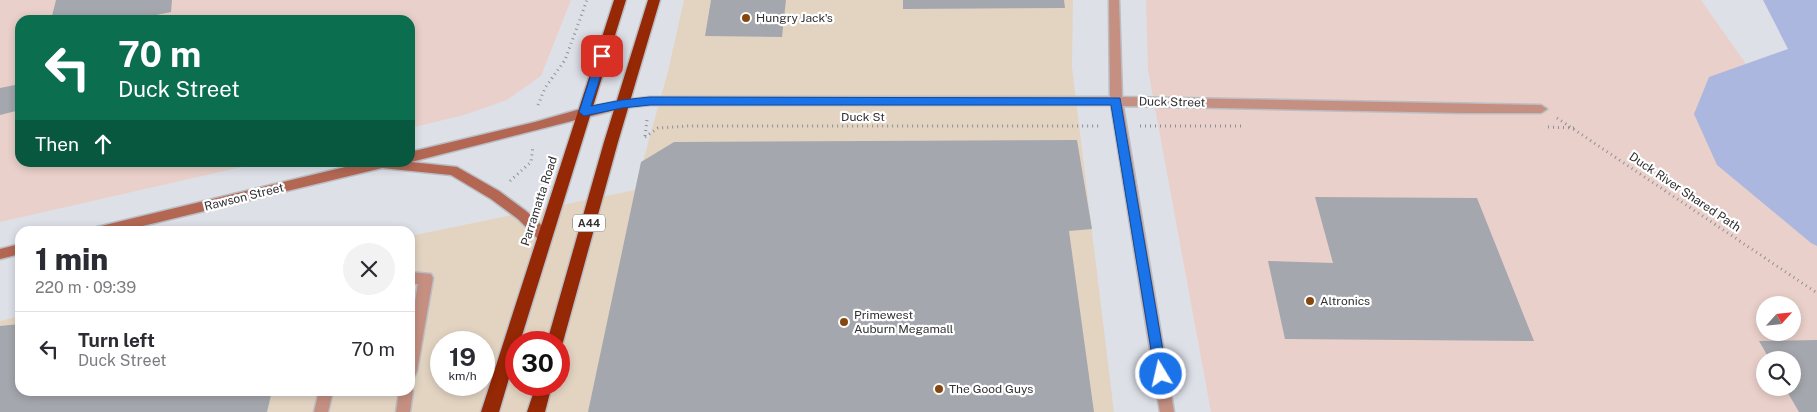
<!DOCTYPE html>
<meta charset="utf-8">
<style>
body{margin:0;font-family:"Public Sans",sans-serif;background:#f2f2f3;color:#2b2b33;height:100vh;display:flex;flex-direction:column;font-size:19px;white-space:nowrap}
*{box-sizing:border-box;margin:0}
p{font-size:16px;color:#7c7c81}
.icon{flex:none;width:28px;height:28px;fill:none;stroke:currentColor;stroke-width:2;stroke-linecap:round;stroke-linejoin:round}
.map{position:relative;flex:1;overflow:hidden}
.details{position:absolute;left:15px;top:226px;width:400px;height:170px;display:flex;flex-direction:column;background:#fff;border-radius:15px;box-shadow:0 2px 8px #0003}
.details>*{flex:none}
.banner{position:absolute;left:15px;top:15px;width:400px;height:152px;border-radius:15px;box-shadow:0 2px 8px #0003;background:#0b6e4f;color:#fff;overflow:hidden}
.needle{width:32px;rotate:63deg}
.buttons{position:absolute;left:1756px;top:296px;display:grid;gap:10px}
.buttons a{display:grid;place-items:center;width:45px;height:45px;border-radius:50%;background:#fff;box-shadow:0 2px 8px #0003;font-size:25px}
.speed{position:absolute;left:430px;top:331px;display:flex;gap:10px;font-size:25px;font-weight:700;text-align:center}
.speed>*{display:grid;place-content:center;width:65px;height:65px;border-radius:50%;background:#fff;box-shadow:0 2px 8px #0003;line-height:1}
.speed small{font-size:12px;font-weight:400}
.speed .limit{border:8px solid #d22;background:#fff;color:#111}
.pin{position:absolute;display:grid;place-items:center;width:42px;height:42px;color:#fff;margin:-21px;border-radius:10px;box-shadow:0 2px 8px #0006}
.me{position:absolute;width:55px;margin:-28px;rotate:351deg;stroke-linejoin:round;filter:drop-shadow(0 0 4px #0008)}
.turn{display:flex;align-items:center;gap:18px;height:105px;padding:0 20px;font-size:22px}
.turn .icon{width:65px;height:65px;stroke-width:2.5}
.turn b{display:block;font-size:35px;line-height:42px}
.then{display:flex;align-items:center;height:48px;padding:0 20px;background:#0003;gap:10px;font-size:19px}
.round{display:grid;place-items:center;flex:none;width:52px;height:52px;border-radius:26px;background:#f2f2f3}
.summary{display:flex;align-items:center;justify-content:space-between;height:85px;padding:0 20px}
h1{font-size:30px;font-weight:800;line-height:38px}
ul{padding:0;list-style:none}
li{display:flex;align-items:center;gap:15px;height:75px;padding:0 20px;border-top:1px solid #e1e1e2}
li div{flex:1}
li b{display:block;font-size:19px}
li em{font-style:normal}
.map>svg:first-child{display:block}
.commercial{fill:#e3d4c2;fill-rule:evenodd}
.industrial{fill:#ead0ca;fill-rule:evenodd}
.green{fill:#acb7df}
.building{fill:#a5a7ae}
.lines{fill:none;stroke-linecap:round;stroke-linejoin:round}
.lane-casing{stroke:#bbbdc4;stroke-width:3}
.street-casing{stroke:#bbbdc4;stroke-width:3}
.secondary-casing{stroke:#bbbdc4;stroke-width:3}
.highway-casing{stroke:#bbbdc4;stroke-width:3}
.path{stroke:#8f9096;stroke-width:3;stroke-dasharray:1 4;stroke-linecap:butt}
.lane{fill:#c59082;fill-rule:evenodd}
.street{fill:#c59082;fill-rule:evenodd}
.secondary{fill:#b36753;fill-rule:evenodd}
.highway{fill:#952805;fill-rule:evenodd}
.route{fill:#1a73e8;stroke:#114b97}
.poi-dot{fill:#86470e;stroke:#fff;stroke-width:2}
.labels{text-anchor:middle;stroke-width:4.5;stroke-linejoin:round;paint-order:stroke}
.shield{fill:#fff;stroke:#6f6f71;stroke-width:1}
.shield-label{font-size:11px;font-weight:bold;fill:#313134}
.poi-label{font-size:12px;fill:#313134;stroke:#fff;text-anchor:start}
.street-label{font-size:12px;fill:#313134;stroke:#fff}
</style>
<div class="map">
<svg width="1817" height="412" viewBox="0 0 1817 412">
<rect width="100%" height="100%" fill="#dee0e8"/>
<!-- commercial -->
<path class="commercial" d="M684 0H1073L1072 67 1114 412H0V321L20 316V391H410V236L635 190 668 71ZM441 342H484V385H441ZM516 342H559V385H516Z"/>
<!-- industrial -->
<g class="industrial">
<polygon points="0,0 571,0 541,76 507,100 464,115 410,128 410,20 20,20 20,162 259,163 0,222"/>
<path d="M1146 0H1701L1817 165V412H1211L1148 70ZM1765 305H1792V332H1765ZM1765 360H1792V388H1765Z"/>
</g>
<!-- green -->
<polygon class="green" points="1763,0 1817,0 1817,246 1811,243 1717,165 1694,114 1709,77 1788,49"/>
<!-- building -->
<g class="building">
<polygon points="56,0 172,0 171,12 132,20 51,20"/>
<polygon points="711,0 786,0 782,37 705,36"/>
<polygon points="903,0 1064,0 1065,8 903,9"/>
<polygon points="20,84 20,110 0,115 0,88"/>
<polygon points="1077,140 1092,229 1069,231 1094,412 588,412 641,162 674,142"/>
<polygon points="1315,197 1477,198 1534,341 1285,339 1268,261 1333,263"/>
<polygon points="20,324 20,391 272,391 267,412 0,412 0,326"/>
<polygon points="1817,340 1817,412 1799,412 1785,388 1792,388 1792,360 1770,360 1759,341"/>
</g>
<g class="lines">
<defs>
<g id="lane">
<polygon points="410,272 431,274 433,278 417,371 415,376 410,377 410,331 418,284 410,284"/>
<polygon points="410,386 413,391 410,412 396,412 399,391 410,391"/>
<polygon points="319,391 333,391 328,412 314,412"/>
</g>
<polygon id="street" points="1109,0 1119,0 1122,97 1541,105 1547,109 1541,113 1461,113 1123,106 1174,412 1160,412 1111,105 650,105 623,108 617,104 623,100 650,97 1110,97"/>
<g id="secondary">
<polygon points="623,100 627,101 629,104 627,107 411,162 457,167 499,191 526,211 549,232 550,236 549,240 544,241 539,240 518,219 491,199 451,175 382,168 122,231 95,231 97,227 101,226 366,162 410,162 410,152 535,122 584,108"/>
<polygon points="20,244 20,254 0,259 0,249"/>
</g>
<g id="highway">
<polygon points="614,0 626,0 520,342 516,342 516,355 499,412 481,412"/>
<polygon points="648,0 660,0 618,142 563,342 559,348 559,342 547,342 604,142"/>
<polygon points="536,385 552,385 545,412 527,412"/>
</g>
</defs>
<!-- lane casing -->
<use href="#lane" class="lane-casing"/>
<!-- street casing -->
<use href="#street" class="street-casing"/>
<!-- secondary casing -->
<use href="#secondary" class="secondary-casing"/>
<!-- highway casing -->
<use href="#highway" class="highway-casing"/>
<!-- path -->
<g class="path">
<polyline points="538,105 545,88 565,60 587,0"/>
<polyline points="1557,118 1817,293"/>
<polyline points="1140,126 1241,126"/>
<polyline points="1548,127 1574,128"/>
<polyline points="645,136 647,120"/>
<polyline points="645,137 658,128 688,126 1099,126"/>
<polyline points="510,181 531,162 533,146"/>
</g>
<!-- lane -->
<use href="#lane" class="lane"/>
<!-- street -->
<use href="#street" class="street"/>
<!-- secondary -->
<use href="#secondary" class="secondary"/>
<!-- highway -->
<use href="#highway" class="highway"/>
</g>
<!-- route -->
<polygon class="route" points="602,52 607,56 591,106 622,100 650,97 1120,98 1167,374 1165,378 1161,380 1156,378 1155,374 1111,105 650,105 622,108 584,116 579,112 597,56"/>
<!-- markers -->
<g class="poi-dot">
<circle cx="746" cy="18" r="5"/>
<circle cx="1310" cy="301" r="5"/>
<circle cx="844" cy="322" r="5"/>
<circle cx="939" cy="389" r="5"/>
</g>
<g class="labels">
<!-- shield labels -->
<rect class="shield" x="573" y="214.5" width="32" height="17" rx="4"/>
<g class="shield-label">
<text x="589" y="227">A44</text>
</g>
<!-- poi labels -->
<g class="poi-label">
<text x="756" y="22">Hungry Jack's</text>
<text x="1320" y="305">Altronics</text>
<text x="854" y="319">Primewest<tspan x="854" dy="14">Auburn Megamall</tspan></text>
<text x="949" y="393">The Good Guys</text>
</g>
<!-- street labels -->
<g class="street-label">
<text transform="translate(1172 102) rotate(1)" y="4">Duck Street</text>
<text x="863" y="121">Duck St</text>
<text transform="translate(1685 192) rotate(34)" y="4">Duck River Shared Path</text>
<text transform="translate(244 197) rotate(-14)" y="4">Rawson Street</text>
<text transform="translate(539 201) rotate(-72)" y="4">Parramatta Road</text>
</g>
</g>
</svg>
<div class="buttons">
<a><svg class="needle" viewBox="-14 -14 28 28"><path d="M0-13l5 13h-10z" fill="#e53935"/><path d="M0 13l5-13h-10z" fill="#7c7c81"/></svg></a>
<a><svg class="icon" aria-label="search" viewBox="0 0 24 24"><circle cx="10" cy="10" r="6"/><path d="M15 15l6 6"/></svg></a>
</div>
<div class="speed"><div>19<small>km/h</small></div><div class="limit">30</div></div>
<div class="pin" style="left:602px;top:56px;background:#d93025"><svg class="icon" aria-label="arrive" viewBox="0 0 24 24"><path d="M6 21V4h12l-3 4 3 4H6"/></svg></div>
<svg class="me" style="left:1161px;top:374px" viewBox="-20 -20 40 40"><circle r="17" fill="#1a73e8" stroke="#fff" stroke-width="3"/><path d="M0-11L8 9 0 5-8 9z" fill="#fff"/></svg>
<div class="banner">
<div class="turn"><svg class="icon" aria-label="left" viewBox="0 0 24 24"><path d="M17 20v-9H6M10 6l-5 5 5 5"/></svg><div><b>70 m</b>Duck Street</div></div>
<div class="then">Then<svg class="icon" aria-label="ahead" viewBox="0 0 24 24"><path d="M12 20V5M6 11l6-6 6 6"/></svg></div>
</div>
<section class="details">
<div class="summary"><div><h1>1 min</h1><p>220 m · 09:39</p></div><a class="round"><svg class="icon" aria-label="close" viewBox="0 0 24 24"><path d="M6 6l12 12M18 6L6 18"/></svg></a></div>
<ul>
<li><svg class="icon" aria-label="left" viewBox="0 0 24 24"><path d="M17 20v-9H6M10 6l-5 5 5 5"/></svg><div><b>Turn left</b><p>Duck Street</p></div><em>70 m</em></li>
</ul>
</section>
</div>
